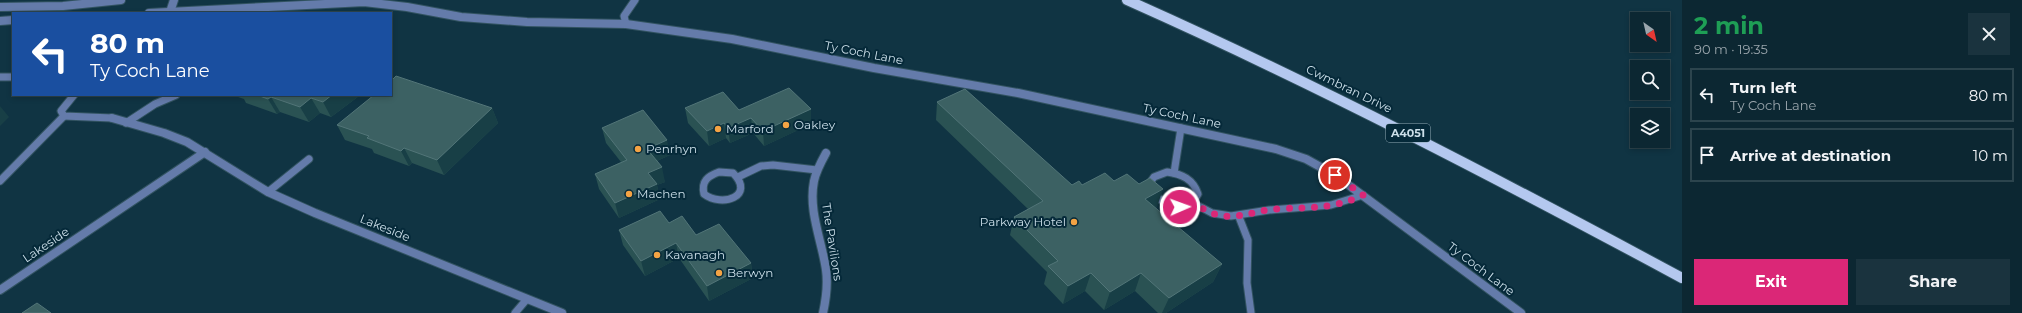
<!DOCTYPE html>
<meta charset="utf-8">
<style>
body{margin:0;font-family:Montserrat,sans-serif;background:#1a333e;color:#f1f3f6;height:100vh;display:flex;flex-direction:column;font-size:15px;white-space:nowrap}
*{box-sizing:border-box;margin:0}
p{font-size:13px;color:#9aa5ac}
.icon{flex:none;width:22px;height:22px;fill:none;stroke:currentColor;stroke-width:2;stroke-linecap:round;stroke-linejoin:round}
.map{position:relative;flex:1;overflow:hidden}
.details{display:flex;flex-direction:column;background:#0c2732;width:340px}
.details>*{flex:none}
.banner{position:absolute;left:12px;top:12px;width:380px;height:84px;border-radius:0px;box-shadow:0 2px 6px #0003,0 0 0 1px #2c444d;background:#1a4fa0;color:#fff;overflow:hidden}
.needle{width:26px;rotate:146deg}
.controls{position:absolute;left:1630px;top:12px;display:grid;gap:8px}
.controls a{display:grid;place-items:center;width:40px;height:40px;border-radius:0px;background:#0c2732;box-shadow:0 2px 6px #0003,0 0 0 1px #2c444d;font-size:20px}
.pin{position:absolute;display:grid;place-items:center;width:34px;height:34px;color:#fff;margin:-17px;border:2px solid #fff;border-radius:50%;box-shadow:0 1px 4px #0007}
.me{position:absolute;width:44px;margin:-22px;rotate:88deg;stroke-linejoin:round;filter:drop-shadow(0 0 3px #0008)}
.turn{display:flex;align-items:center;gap:14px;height:84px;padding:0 12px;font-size:18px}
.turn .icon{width:52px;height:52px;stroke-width:2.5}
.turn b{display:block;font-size:28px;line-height:34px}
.round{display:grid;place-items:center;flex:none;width:42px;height:42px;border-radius:0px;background:#1a333e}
.summary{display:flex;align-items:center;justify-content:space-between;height:68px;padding:0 12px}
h1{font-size:24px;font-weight:700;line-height:30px;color:#1e9e55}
.cta{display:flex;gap:8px;margin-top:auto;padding:8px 12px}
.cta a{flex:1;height:46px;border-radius:0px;background:#db2777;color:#fff;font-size:16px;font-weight:700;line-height:46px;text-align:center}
.cta a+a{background:#1a333e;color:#f1f3f6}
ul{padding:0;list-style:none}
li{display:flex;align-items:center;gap:12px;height:54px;margin:0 8px 6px;padding:0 4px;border:2px solid #2c444d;border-radius:0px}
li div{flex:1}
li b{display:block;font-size:15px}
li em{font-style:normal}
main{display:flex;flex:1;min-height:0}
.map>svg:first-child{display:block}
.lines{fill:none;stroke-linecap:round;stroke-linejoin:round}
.lane-casing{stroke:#325361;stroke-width:9}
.street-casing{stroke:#325361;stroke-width:10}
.primary-casing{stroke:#325361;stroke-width:12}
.lane{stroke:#647baa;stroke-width:7}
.street{stroke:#647baa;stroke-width:8}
.primary{stroke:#b4c8ef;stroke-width:10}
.wall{fill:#2a5253}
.shaded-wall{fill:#183f46}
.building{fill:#3c6163;stroke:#527578}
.route{stroke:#db2777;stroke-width:7;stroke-dasharray:0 12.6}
.poi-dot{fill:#f4a344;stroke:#052939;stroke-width:1.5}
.labels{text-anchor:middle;stroke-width:4;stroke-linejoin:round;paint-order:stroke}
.shield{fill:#052939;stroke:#90a8b4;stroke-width:1}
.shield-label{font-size:11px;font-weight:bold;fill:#ccdfe9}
.street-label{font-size:12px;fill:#ccdfe9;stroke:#052939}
.poi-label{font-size:12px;fill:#ccdfe9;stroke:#052939;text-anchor:start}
</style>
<main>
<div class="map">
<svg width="1682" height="313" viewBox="0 0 1682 313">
<rect width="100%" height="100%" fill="#103443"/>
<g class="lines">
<defs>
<g id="lane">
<polyline points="626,24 624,16 635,0"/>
<polyline points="0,77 13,77"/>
<polyline points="74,95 61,111 64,116 112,118"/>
<polyline points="126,123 155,104 176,95"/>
<path d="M719 172 733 173C756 196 722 208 704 194 701 181 708 176 719 172Z"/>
<path d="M1167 172C1182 174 1193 179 1198 194 1196 197 1194 203 1191 205 1175 215 1154 198 1149 184L1154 177Z"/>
<polyline points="1174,173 1181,128"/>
<polyline points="738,177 761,166 773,165 817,170"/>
<polyline points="0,181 64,116"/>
<polyline points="268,192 309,159"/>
<polyline points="1193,203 1212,213 1231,216 1269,210 1331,205 1363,195"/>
<polyline points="1239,217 1248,240 1247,283 1251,313"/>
<polyline points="515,313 527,299"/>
</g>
<g id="street">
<polyline points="0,7 63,6 121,0"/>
<polyline points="170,12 174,0"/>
<polyline points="149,13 364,2 407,7 461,17 527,22 626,24 732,39 874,68 1018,93 1276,149 1306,159 1335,175 1521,313"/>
<polyline points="0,21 13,20"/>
<polyline points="112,118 164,133 187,142 268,192 315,213 562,313"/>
<polyline points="0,290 205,152"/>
<path d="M823 313C826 299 828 284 826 270 822 241 808 211 814 181 816 171 821 162 826 153"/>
</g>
<path id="primary" d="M1127 0C1316 84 1500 180 1682 278"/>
</defs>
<!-- lane casing -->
<use href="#lane" class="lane-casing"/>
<!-- street casing -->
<use href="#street" class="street-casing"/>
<!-- primary casing -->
<use href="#primary" class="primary-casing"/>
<!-- lane -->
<use href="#lane" class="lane"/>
<!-- street -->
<use href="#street" class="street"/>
<!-- primary -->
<use href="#primary" class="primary"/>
</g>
<!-- wall -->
<g class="wall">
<polygon points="232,95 358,95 359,96 331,117 320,113 309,122 280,112 277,114 246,103 244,99"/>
<polygon points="937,102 1072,185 1082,185 1114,181 1157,207 1155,208 1222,264 1213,282 1166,313 1158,313 1135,291 1104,310 1085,291 1063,304 1044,284 1047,272 1010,235 1014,217 1028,209 936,120"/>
<polygon points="492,108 498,123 444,175 412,163 409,166 374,153 372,149 345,140 337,125"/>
<polygon points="685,108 739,110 811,109 811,124 764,146 753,133 730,143 726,138 709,146 688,123"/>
<polygon points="602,128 670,155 657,161 665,182 657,185 660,199 619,218 599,189 595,174 621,162 606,143"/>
<polygon points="669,223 751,263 753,278 709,301 679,258 645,276 623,245 619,230"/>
</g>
<!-- shaded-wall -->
<g class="shaded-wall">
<polygon points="332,95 358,95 359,96 331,117 323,102"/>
<polygon points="271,97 280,112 277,114 268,99"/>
<polygon points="311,98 320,113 309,122 300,107"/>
<polygon points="0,106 9,117 0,126"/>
<polygon points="492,108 498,123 444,175 437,160"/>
<polygon points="811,109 811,124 764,146 763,131"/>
<polygon points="751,118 753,133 730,143 728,128"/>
<polygon points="724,123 726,138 709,146 707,131"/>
<polygon points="667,140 670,155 650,164 647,149"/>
<polygon points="404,148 412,163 409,166 401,151"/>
<polygon points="662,167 665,182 657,185 660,199 619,218 615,203 648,173"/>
<polygon points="1163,189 1157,207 1139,217 1145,199"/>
<polygon points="676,243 679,258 645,276 641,261"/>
<polygon points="751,263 753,278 709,301 707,286"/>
<polygon points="1222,264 1213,282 1166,313 1162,313 1169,298"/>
<polygon points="1091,273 1085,291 1063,304 1068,286"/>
<polygon points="1141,273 1135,291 1104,310 1110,292"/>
</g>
<!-- building -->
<g class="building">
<polygon points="396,76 492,108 437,160 404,148 401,151 367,138 369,136 337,125 374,95 391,95 391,81"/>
<polygon points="789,88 811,109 763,131 751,118 728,128 724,123 707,131 685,108 723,92 739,110"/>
<polygon points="965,89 1072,185 1079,181 1082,185 1105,173 1114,181 1127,174 1139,184 1150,178 1163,189 1145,199 1222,264 1169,298 1141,273 1110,292 1091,273 1068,286 1048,266 1058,261 1014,217 1043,201 937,102"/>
<polygon points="257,95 332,95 323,102 311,98 300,107 271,97 268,99"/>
<polygon points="643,110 667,140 647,149 662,167 648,173 657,184 615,203 595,174 627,160 602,128"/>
<polygon points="660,211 669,223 682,216 696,235 719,224 751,263 707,286 676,243 641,261 619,230"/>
<polygon points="37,303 51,313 22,313"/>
</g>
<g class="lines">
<!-- route -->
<path class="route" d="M1180 207 1193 203C1203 209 1213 215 1224 216 1242 218 1258 210 1276 209 1308 207 1332 210 1363 195L1335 175"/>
</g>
<!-- markers -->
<g class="poi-dot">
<circle cx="786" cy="125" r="4"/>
<circle cx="718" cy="129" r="4"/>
<circle cx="638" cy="149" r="4"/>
<circle cx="629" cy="194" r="4"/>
<circle cx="1074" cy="222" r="4"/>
<circle cx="657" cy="255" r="4"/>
<circle cx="719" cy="273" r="4"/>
</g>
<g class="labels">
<!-- shield labels -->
<rect class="shield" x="1386" y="124" width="44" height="18" rx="3"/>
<g class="shield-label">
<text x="1408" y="137">A4051</text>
</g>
<!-- street labels -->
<g class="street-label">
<text transform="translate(864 53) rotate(11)" y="4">Ty Coch Lane</text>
<text transform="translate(1349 89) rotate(26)" y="4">Cwmbran Drive</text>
<text transform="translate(1182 116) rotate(12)" y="4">Ty Coch Lane</text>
<text transform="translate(385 228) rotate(22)" y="4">Lakeside</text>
<text transform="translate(832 242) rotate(81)" y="4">The Pavilions</text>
<text transform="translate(46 245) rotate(-34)" y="4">Lakeside</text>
<text transform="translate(1481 269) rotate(37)" y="4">Ty Coch Lane</text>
</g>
<!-- poi labels -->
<g class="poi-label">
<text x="794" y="129">Oakley</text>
<text x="726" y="133">Marford</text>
<text x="646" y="153">Penrhyn</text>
<text x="637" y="198">Machen</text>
<text x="1066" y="226" text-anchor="end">Parkway Hotel</text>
<text x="665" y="259">Kavanagh</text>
<text x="727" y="277">Berwyn</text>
</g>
</g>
</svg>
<div class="controls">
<a><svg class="needle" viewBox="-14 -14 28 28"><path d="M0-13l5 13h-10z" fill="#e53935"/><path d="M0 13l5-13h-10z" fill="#9aa5ac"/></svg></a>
<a><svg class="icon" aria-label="search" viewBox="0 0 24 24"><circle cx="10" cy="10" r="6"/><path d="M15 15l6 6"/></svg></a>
<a><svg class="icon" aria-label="layers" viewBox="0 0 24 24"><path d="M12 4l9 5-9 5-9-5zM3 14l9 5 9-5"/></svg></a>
</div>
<div class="pin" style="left:1335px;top:175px;background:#d93025"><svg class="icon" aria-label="arrive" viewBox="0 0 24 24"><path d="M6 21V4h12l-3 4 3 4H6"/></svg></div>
<svg class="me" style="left:1180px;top:207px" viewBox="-20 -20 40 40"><circle r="17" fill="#db2777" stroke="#fff" stroke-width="3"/><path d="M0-11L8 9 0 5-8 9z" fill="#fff"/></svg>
<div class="banner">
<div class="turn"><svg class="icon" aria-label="left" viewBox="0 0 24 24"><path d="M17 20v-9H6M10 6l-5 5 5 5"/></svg><div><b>80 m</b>Ty Coch Lane</div></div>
</div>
</div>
<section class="details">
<div class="summary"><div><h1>2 min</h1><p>90 m · 19:35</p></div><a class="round"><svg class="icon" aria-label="close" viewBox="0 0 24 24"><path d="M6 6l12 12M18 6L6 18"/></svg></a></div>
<ul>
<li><svg class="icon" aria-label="left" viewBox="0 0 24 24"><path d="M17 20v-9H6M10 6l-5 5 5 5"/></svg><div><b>Turn left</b><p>Ty Coch Lane</p></div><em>80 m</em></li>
<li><svg class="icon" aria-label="arrive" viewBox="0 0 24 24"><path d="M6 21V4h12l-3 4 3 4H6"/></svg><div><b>Arrive at destination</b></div><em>10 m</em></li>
</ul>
<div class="cta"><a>Exit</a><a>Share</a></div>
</section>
</main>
